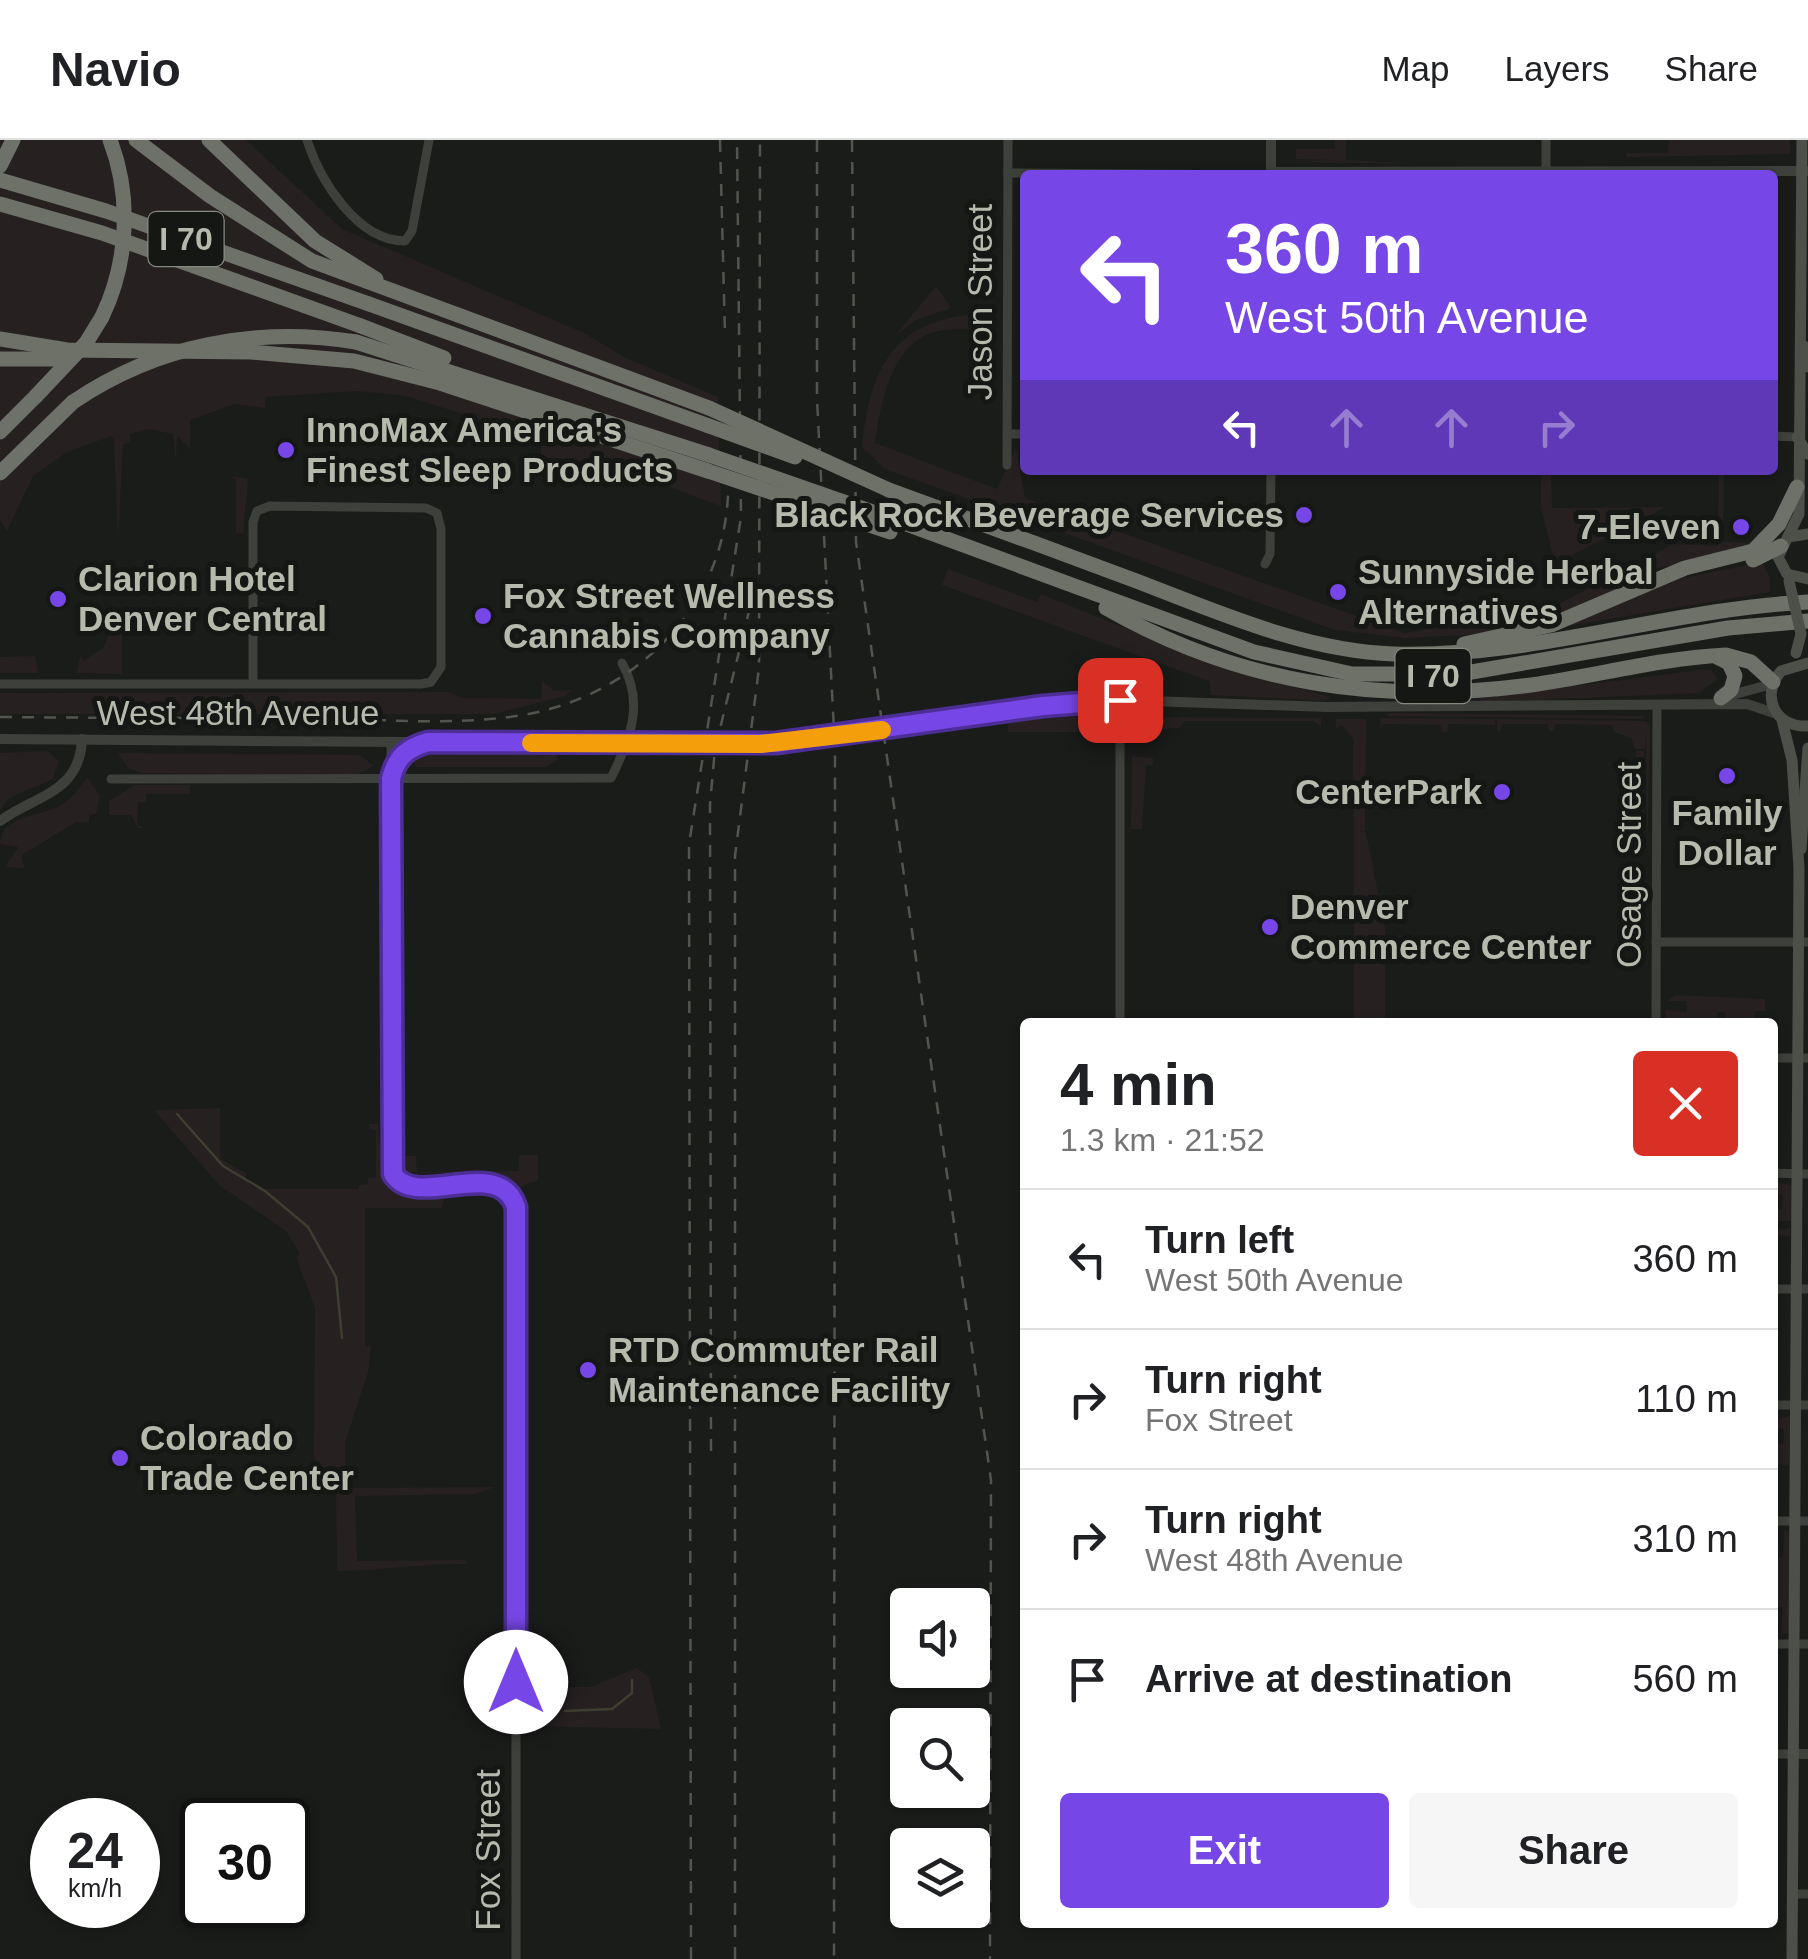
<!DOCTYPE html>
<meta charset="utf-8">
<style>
body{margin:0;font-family:Helvetica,sans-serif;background:#f6f6f6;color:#202124;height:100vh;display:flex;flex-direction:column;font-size:38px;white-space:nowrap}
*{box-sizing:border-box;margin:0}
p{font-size:32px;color:#757577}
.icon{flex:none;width:55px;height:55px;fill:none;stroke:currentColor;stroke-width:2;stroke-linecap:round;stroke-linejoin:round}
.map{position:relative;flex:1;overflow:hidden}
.side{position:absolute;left:1020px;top:878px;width:758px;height:910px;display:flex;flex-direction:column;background:#fff;border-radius:10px;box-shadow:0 2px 8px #0004}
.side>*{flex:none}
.guide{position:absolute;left:1020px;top:30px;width:758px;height:305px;border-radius:10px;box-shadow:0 2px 8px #0004;background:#7746e7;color:#fff;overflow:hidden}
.controls{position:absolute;left:890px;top:1448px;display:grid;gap:20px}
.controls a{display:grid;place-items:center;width:100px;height:100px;border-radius:10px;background:#fff;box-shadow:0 2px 8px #0004;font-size:50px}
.speed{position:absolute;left:30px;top:1658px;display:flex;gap:20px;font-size:50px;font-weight:700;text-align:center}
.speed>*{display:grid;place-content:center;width:130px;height:130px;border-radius:50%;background:#fff;box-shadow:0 2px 8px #0004;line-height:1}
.speed small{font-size:25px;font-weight:400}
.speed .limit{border:5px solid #111;border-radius:15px;background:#fff;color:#111}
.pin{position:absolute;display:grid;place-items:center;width:85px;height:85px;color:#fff;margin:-42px;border-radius:20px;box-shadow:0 5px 15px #0006}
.me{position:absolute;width:110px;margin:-55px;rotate:0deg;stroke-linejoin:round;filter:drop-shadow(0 0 8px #0008)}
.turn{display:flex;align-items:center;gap:35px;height:210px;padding:0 40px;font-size:45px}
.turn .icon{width:130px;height:130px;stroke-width:2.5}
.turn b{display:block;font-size:70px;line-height:85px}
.lanes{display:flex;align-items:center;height:95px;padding:0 40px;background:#0003;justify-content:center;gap:50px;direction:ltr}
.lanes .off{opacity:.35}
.round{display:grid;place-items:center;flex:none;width:105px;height:105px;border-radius:10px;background:#f6f6f6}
.headline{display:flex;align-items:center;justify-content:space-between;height:170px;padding:0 40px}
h1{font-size:60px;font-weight:800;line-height:75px}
.primary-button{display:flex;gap:20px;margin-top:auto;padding:20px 40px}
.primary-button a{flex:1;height:115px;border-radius:10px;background:#7746e7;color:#fff;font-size:40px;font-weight:800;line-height:115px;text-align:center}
.primary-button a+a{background:#f6f6f6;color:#202124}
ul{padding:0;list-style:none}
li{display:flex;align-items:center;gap:30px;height:140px;padding:0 40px;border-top:2px solid #e0e0e0}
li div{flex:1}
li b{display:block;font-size:38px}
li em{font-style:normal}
header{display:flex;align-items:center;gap:60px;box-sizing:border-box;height:140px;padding:0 50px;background:#fff;border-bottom:2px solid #e0e0e0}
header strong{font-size:48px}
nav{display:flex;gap:55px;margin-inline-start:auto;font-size:35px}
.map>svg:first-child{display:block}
.green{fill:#262021}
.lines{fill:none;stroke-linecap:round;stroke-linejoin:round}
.stream{stroke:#3e3f30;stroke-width:2.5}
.minor{stroke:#3e403b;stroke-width:9}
.tertiary{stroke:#3e403b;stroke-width:10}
.secondary{stroke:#4d5049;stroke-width:11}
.motorway{stroke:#6d7167;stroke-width:15}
.rail{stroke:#52554e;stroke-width:2.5;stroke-dasharray:12 10;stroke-linecap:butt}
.tertiary-bridge{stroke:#3e403b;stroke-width:10}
.secondary-bridge{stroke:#4d5049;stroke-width:11}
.motorway-bridge{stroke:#6d7167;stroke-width:15}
.route-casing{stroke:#4d2e96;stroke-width:25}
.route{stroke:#7746e7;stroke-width:18}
.slow{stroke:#f59e0b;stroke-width:18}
.poi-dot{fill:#7746e7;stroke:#151715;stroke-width:4}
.labels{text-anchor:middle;stroke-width:10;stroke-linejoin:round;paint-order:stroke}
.shield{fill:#151715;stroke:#86897f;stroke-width:2.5}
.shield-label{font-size:32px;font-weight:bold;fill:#b6baad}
.street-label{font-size:35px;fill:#b6baad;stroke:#151715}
.poi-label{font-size:35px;font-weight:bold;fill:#b6baad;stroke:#151715;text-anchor:start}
</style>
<header>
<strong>Navio</strong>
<nav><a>Map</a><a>Layers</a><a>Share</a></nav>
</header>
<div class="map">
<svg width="1808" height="1819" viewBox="0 0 1808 1819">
<rect width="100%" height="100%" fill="#1a1c1a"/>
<!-- green -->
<g class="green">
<polygon points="0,0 246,0 342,89 584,193 626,218 718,257 721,366 609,325 541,325 541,303 512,303 514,290 406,256 357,251 265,257 265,268 235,264 190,280 190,308 177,296 176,323 173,294 148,289 130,294 130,303 123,304 118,400 114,299 111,296 67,312 33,336 7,391 0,380"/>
<polygon points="1335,0 1346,0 1346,20 1418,24 1283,22 1333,20 1296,19 1296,9 1335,9"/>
<polygon points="1669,0 1790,0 1790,14 1626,17 1626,13 1668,13"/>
<polygon points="936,146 951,168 916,180 895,196"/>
<path d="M995 173V190C977 190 957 188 939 191 891 199 881 265 875 303L997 349 1016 308 1025 358 1057 370 1098 367 1103 386 1404 493 1549 469 1674 404 1718 406 1719 330H1724L1723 402 1749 403V408L1659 428 1563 475 1486 494 1405 498 1335 490 885 329 862 307C871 218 899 175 995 173Z"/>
<polygon points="1541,330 1551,330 1552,368 1666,367 1555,424 1541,367"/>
<polygon points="229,336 248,339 243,394 236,393 236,340"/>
<polygon points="1762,422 1770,438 1770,452 1568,486 1679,439"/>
<polygon points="948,429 1037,462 1041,454 1227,529 1331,557 1326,561 1211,555 1209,541 942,445"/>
<polygon points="117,475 122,476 122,534 77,533 80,516 84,521 104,507"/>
<polygon points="35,516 38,533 0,533 0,517"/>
<polygon points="1700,530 1711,530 1718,539 1699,553 1480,562 1480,558"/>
<polygon points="542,541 554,551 572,550 565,556 494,574 0,574 0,553 448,552 462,558 541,559"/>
<polygon points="1388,573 1644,576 1644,579 1388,576"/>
<polygon points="1099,575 1112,586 1110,592 1008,592 1008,581"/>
<path d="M1141 577 1321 578V587L1313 581H1185L1179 588C1153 588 1147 601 1132 601L1134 582Z"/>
<polygon points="1380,578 1495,579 1495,585 1448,584 1447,592 1442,592 1441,585 1383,584 1381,591"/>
<polygon points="1336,579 1366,579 1365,691 1358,691 1366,692 1385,788 1385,882 1354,882 1353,599 1342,585 1336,589"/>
<polygon points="1497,579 1645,581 1650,585 1647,716 1646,594 1645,609 1635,609 1631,598 1614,592 1612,585 1555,584 1554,591 1549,591 1548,584 1502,584 1501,591 1497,591"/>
<polygon points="47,611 59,621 53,639 9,658 0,670 0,613"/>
<polygon points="1636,611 1644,611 1644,714 1636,708"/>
<polygon points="524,612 557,612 557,620 546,627 416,627 413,622 425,615"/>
<polygon points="118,613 360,615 374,626 356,635 141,633 128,628"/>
<polygon points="1132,616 1153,618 1153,625 1146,626 1142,689 1131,689"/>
<path d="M87 637 100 656 96 674 89 675V682H76L22 715 24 728 5 727 18 707 0 704C0 676 39 676 58 667 70 661 80 648 87 637Z"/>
<polygon points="135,645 190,645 190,654 146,654 146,662 138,662 137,685 145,688 138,688 131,675 109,675 109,661"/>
<polygon points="1676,855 1765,859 1765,871 1756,871 1752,882 1726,882 1725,872 1717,872 1717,882 1695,877 1694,882 1666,882 1665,870 1687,872 1686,861 1667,861"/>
<path d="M220 968V1019L246 1033V1041L257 1049H358L359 1045 368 1044V1038L376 1037V990L369 989V984H378L384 1042 404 1054 445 1055 442 1068H365V1206H371L368 1232 345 1303V1348L495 1347 475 1354 355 1356 357 1421 465 1420 467 1424C422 1423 382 1431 337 1431L336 1343 314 1318 315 1168 296 1117 300 1114 286 1091 219 1045 154 970Z"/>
<polygon points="400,970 403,1016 416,1016 417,1032 519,1031 519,1015 538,1015 538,1040 520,1047 491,1034 404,1032 401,1025"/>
<polygon points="1773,1042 1791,1045 1791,1081 1773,1081 1774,1090 1790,1088 1790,1097 1773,1093 1773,1070 1782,1069 1783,1055 1773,1052"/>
<polygon points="1773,1274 1777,1279 1790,1276 1789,1325 1773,1324 1773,1304 1784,1304 1784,1289 1773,1288"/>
<polygon points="1784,1390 1790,1393 1790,1492 1781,1495 1783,1467 1773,1467 1772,1415 1783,1418"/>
<polygon points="637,1528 649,1537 661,1589 528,1586 528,1555 559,1554 559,1547 591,1547"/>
</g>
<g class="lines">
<!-- stream -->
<g class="stream">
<polyline points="177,974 223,1026 265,1051 308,1087 336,1137 342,1198"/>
<polyline points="542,1568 552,1568"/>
<polyline points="565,1571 612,1569 632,1553 632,1540"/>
</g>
<!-- minor -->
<g class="minor">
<path d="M307 0C320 40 357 101 405 101L412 91 429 0"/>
<polyline points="1546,32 1546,0"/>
<polyline points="1008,33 1271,35"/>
<polyline points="1007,294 1025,294"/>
<polyline points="1772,296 1797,297"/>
<polyline points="1007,325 1008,0"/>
<polyline points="1265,424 1270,414 1271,330"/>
<polyline points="0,544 421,544 431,542 441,527 441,389 437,373 426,368 270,366 257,371 253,382 253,544"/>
<polyline points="391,602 393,1034 406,1046 496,1045 508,1051 516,1067 516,1819"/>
<polyline points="393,631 404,613 424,603"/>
<path d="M111 639 611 638C630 600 645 563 622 523"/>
<polyline points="1656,802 1808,802"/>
<polyline points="1120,882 1120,560"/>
<polyline points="1656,882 1657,567"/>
<polyline points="1772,918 1808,918"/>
<polyline points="1772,1033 1808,1034"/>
<polyline points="1772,1149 1808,1149"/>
<polyline points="1772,1265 1808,1265"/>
<polyline points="1772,1381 1808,1381"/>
<polyline points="1772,1504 1808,1504"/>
<polyline points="1772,1614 1797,1614"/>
<polyline points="1793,1754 1808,1754"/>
</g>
<!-- tertiary -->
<g class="tertiary">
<polyline points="1271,0 1271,32 1808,31"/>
<polyline points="1724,557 1772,544"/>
<polyline points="996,573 1120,560 1327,567 1747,564 1777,574"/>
<polyline points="0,599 530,603"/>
<path d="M0 681C36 655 80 653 82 599"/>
<polyline points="1797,1614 1808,1614"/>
</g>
<!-- secondary -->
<g class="secondary">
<polyline points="1802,0 1799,374 1778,417 1787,434 1808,439"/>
<polyline points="1804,206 1808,227"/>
<polyline points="1797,297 1808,314"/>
<polyline points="1788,397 1808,394"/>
<path d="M1808 523 1781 531C1760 556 1775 588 1808 586"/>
<polyline points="1782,580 1792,620 1799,728 1792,1819"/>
<polyline points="1801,709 1808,608"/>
</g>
<!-- motorway -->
<g class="motorway">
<polyline points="136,0 210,56 312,121 709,268"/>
<polyline points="209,0 315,101 376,139"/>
<polyline points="0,26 13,0"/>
<polyline points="369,164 709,286"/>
<path d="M102 177C128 123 132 57 110 0"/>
<polyline points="361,186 444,218"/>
<polyline points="0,199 67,210 251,212 354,221 440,243 708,331"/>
<polyline points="356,202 709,315"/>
<polyline points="0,219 70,219"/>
<polyline points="0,292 36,256"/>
<polyline points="0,333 73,262"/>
<path d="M889 350C972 380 1056 411 1139 442 1220 473 1305 511 1394 514 1534 518 1669 469 1808 462"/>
<polyline points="890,378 1254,512 1352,534 1460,534 1728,488 1808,481"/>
<polyline points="1753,420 1781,406"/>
<path d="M1106 468C1239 544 1380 565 1531 545 1596 536 1660 518 1726 515L1751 522 1773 542"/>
<polyline points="1464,504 1551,485 1685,428 1753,411 1779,384 1797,347"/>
<polyline points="1717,517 1729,523 1735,536 1731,550 1721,558"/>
</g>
<!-- rail -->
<g class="rail">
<polyline points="720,0 725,195"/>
<polyline points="817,0 817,259 835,610 834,1819"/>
<polyline points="852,0 856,402 991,1340 990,1819"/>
<path d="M0 577C99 578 197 578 296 578 370 578 450 587 523 575 634 556 723 469 728 355"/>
<polyline points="711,1311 710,664 715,609 749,471"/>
<polyline points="691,1819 689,704 741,377 737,0"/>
<polyline points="735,1819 735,716 759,528 760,0"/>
</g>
<!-- tertiary-bridge -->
<polyline class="tertiary-bridge" points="530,603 790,602 996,573"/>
<!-- secondary-bridge -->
<polyline class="secondary-bridge" points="1789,441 1801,494 1796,513"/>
<!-- motorway-bridge -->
<g class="motorway-bridge">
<polyline points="0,40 106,71 369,164"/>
<polyline points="0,64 102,93 361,186"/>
<polyline points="36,256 86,203 102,177"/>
<path d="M73 262C157 205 256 186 356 202"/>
<polyline points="709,268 889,350"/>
<polyline points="709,286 795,317"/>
<polyline points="709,315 890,378"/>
<polyline points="708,331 890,392"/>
</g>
</g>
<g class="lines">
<defs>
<path id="route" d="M516 1542V1067C499 1014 416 1071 393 1034L391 639C396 617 407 608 428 602L776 603 1043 566 1120 560"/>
</defs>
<!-- route casing -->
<use href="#route" class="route-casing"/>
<!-- route -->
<use href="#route" class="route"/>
<!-- slow -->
<polyline class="slow" points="531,603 761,604 882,590"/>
</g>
<!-- markers -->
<g class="poi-dot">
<circle cx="286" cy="310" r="10"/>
<circle cx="1304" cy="375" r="10"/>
<circle cx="1741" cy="387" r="10"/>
<circle cx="1338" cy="452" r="10"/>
<circle cx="58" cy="459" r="10"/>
<circle cx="483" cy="476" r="10"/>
<circle cx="1727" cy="636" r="10"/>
<circle cx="1502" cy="652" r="10"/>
<circle cx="1270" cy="787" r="10"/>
<circle cx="588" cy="1230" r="10"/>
<circle cx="120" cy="1318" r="10"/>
</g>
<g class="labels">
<!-- shield labels -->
<g class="shield">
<rect x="148.5" y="72" width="75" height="54" rx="8"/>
<rect x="1395.5" y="509" width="75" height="54" rx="8"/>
</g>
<g class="shield-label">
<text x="186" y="110">I 70</text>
<text x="1433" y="547">I 70</text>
</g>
<!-- street labels -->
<g class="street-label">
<text transform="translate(980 162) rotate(-90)" y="12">Jason Street</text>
<text x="238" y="585">West 48th Avenue</text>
<text transform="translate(1629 725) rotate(-90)" y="12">Osage Street</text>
<text transform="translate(488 1710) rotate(-90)" y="12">Fox Street</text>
</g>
<!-- poi labels -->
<g class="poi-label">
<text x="306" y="302">InnoMax America's<tspan x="306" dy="40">Finest Sleep Products</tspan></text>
<text x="1284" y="387" text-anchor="end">Black Rock Beverage Services</text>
<text x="1721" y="399" text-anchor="end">7-Eleven</text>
<text x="1358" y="444">Sunnyside Herbal<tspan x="1358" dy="40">Alternatives</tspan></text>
<text x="78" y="451">Clarion Hotel<tspan x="78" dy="40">Denver Central</tspan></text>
<text x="503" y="468">Fox Street Wellness<tspan x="503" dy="40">Cannabis Company</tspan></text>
<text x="1482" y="664" text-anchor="end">CenterPark</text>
<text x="1727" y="685" text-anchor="middle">Family<tspan x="1727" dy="40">Dollar</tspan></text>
<text x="1290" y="779">Denver<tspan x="1290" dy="40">Commerce Center</tspan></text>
<text x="608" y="1222">RTD Commuter Rail<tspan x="608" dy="40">Maintenance Facility</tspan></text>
<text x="140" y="1310">Colorado<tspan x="140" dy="40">Trade Center</tspan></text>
</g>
</g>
</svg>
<div class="controls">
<a><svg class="icon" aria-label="sound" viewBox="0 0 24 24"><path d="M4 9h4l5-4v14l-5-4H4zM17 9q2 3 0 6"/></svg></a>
<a><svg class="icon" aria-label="search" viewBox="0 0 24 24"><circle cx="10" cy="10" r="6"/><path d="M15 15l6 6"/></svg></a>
<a><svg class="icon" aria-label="layers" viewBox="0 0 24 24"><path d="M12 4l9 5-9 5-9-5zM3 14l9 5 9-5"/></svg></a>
</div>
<div class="speed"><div>24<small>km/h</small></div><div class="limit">30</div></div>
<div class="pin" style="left:1120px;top:560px;background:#d93025"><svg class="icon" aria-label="arrive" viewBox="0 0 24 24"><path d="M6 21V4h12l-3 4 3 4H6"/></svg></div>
<svg class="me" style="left:516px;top:1542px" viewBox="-20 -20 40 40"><circle r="19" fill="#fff"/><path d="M0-13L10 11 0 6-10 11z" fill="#7746e7"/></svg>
<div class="guide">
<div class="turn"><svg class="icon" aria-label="left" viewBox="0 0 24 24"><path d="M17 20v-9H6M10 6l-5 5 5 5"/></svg><div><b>360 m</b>West 50th Avenue</div></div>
<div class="lanes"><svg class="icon" aria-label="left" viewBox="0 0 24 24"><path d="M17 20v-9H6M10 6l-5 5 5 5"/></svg><svg class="icon off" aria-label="ahead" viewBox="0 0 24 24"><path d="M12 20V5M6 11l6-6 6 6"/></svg><svg class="icon off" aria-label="ahead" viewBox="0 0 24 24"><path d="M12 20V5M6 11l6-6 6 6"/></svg><svg class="icon off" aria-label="right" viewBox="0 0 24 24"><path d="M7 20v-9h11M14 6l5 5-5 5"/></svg></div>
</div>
<section class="side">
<div class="headline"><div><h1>4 min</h1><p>1.3 km · 21:52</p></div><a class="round" style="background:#d93025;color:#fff"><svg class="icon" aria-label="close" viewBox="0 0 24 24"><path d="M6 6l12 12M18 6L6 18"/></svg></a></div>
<ul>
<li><svg class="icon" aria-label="left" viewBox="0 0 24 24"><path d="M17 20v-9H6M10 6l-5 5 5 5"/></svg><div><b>Turn left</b><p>West 50th Avenue</p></div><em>360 m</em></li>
<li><svg class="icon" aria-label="right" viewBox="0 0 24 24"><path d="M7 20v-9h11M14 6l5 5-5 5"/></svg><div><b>Turn right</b><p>Fox Street</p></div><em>110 m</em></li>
<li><svg class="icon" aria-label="right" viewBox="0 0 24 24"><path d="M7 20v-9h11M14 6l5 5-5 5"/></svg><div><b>Turn right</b><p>West 48th Avenue</p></div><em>310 m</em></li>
<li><svg class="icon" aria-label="arrive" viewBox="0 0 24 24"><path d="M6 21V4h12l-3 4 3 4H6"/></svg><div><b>Arrive at destination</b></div><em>560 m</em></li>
</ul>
<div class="primary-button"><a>Exit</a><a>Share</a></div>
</section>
</div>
